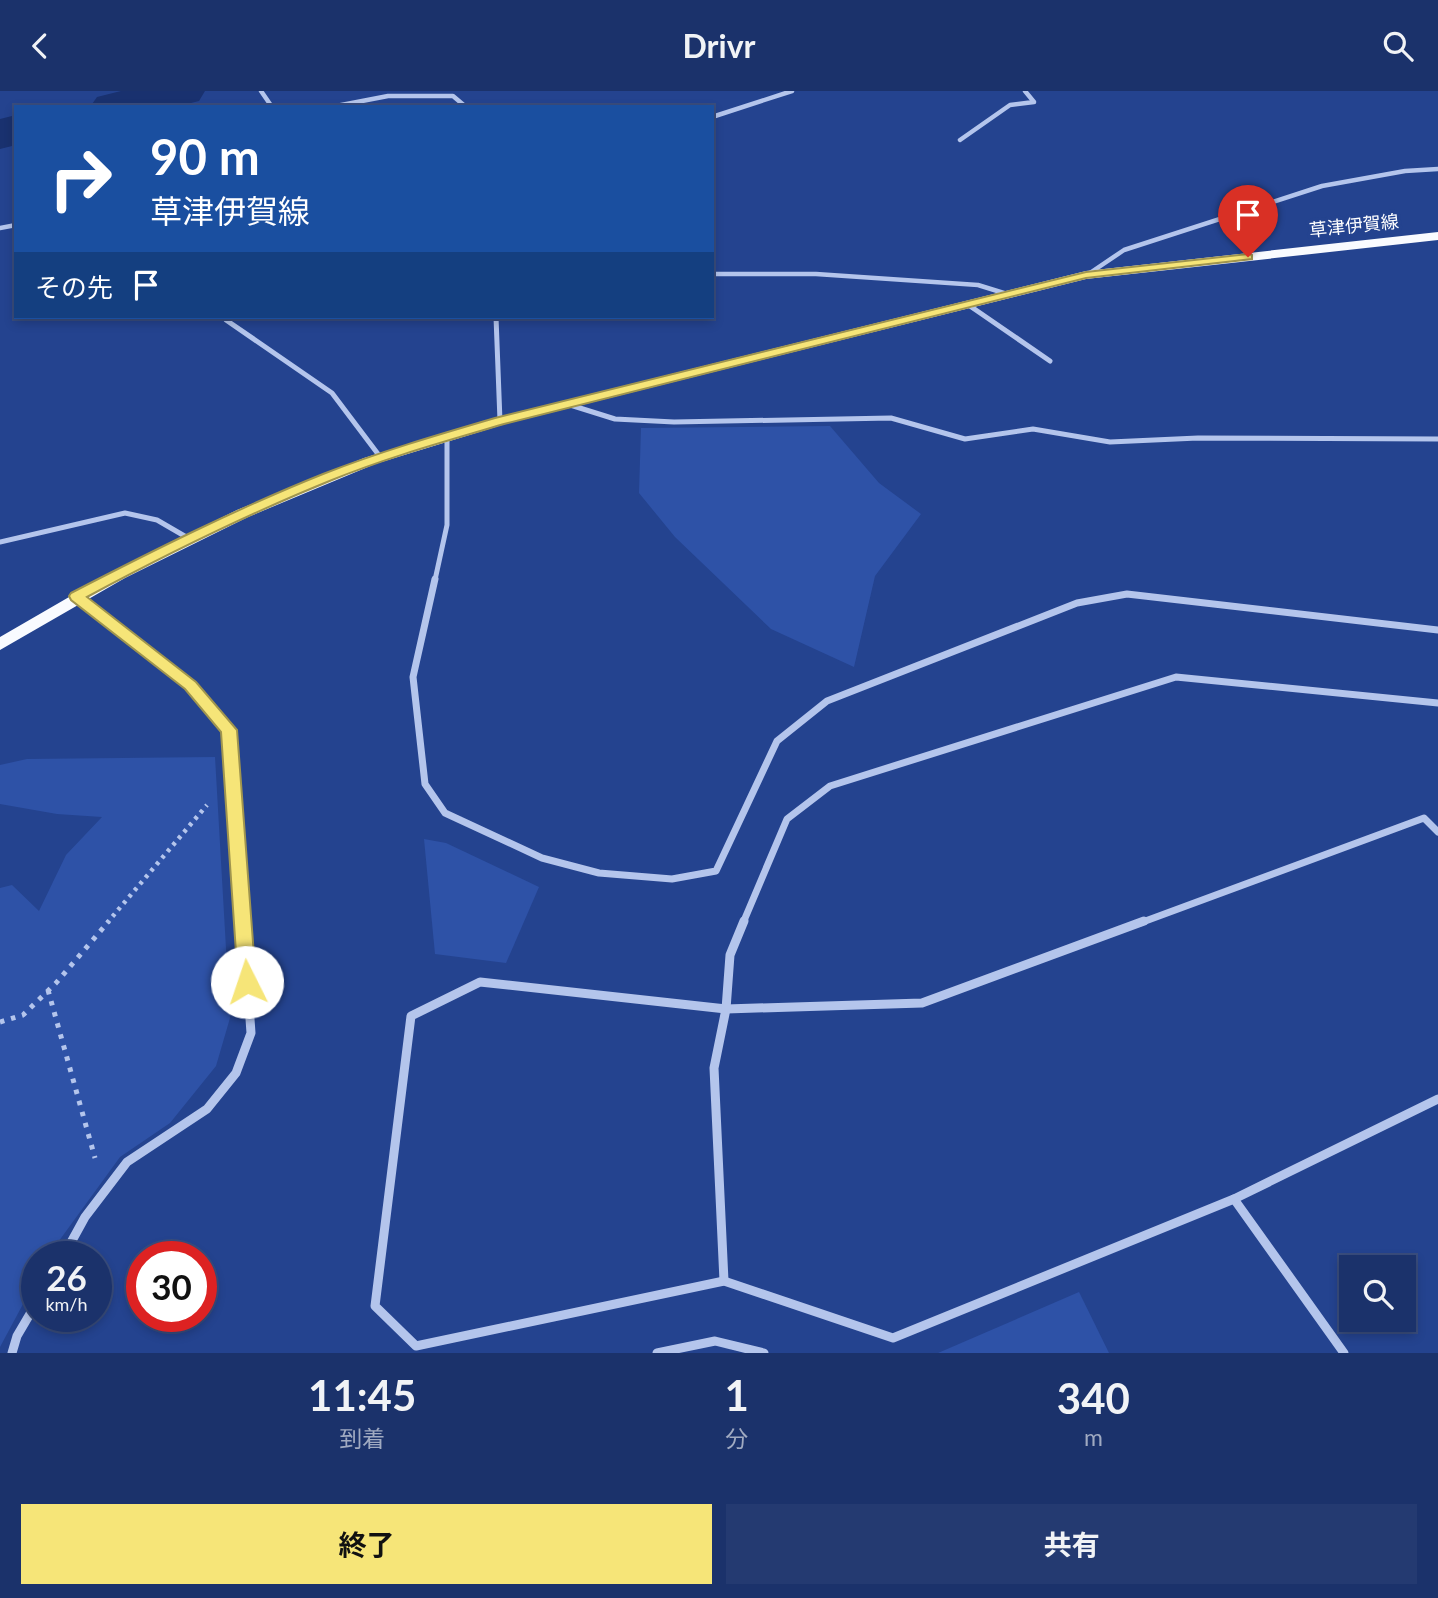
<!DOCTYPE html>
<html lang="ja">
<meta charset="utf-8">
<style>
body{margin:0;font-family:Lato,"Noto Sans JP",sans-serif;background:#243a71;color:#f1f3f6;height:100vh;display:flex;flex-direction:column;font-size:26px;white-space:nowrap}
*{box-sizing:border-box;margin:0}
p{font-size:23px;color:#a0aac1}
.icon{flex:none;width:38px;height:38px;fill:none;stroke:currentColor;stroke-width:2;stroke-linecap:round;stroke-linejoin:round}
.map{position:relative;height:1262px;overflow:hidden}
.side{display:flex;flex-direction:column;background:#1b326b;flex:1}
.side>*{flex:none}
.top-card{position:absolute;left:14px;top:14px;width:700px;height:214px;border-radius:0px;box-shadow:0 4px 10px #0003,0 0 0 2px #394d7e;background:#1a4fa0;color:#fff;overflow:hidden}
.fabs{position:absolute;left:1339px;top:1164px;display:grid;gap:14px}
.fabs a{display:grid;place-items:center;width:77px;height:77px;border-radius:0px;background:#1b326b;box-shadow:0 4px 10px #0003,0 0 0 2px #394d7e;font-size:35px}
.speed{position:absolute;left:21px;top:1150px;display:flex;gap:14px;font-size:35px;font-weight:700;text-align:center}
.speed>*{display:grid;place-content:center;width:91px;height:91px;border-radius:50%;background:#1b326b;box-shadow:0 4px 10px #0003,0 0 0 2px #394d7e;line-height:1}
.speed small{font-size:18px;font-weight:400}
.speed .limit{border:10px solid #d22;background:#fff;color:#111}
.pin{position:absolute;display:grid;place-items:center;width:60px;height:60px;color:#fff;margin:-72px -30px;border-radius:50% 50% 50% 0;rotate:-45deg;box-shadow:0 0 7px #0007}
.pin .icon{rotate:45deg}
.me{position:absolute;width:77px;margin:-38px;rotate:356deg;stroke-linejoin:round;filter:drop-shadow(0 0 5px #0008)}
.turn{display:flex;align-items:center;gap:24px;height:147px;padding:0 21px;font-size:32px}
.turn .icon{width:91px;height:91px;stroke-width:2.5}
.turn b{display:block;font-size:49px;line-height:60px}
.then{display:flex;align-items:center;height:66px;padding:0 21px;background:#0003;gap:14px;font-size:26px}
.eta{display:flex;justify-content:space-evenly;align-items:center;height:119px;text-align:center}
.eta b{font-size:42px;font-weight:700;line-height:49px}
.cta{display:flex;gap:14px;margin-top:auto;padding:14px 21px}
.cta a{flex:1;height:80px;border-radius:0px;background:#f6e578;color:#111;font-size:28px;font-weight:700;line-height:80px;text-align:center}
.cta a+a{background:#243a71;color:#f1f3f6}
header{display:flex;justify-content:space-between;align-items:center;height:91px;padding:0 21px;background:#1b326b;font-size:32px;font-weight:700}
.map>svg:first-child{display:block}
.green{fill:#2e52a7}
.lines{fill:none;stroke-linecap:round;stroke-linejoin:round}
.river{fill:#19316f;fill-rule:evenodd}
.path-far1{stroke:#b4c5ec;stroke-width:4.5;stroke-dasharray:3.5 5;stroke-linecap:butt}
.path{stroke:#b4c5ec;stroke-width:5;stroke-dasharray:4.5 7;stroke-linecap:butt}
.minor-far3{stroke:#b4c5ec;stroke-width:4.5}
.minor-far2{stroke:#b4c5ec;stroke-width:5}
.minor-far1{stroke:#b4c5ec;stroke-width:7}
.minor{stroke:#b4c5ec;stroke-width:9}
.primary{fill:#f9fbff;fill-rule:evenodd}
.route{fill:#f6e578;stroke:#a0954e;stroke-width:2}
.labels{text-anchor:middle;stroke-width:7;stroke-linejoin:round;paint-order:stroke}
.far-street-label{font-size:18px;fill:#fff;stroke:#24438f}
</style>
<header><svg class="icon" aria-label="back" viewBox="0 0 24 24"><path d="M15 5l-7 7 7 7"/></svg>Drivr<svg class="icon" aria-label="search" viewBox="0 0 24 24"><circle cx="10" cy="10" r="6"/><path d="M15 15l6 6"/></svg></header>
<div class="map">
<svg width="1438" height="1262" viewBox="0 0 1438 1262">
<rect width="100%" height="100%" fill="#24438f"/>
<!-- green -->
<g class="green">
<polygon points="830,335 879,392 921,423 875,485 854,576 771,538 675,446 639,402 641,337"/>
<polygon points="215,666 230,927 216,975 170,1032 120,1066 48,1165 37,1166 37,1187 0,1256 0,797 12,794 39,820 66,764 102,726 57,723 0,713 0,674 27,668"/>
<polygon points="424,748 446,752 539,796 506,872 435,863"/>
<polygon points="1079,1201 1109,1262 938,1262"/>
</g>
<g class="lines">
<!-- river -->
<g class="river">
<polygon points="121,0 205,0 199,10 175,16 90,16 97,6"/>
<polygon points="16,24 16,54 0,58 0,28"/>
</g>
<!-- path-far1 -->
<polyline class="path-far1" points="107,832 207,714"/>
<!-- path -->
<g class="path">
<polyline points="48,899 95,1067"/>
<polyline points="0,931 23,924 56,892 109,830"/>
</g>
<!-- minor-far3 -->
<g class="minor-far3">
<polyline points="261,0 272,16"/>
<polyline points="331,16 388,5 453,5 466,16"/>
<polyline points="712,26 792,0"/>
<polyline points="960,49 1010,14 1034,11 1025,0"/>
<polyline points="0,137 16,134"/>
<polyline points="712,183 816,183 978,194 1007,203"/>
<polyline points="1087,184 1124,159 1322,95 1405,80 1438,78"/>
<polyline points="967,213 973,217"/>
</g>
<!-- minor-far2 -->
<g class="minor-far2">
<polyline points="970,215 1050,270"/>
<polyline points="233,226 226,229 332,302 381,367"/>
<polyline points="496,226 500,330"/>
<polyline points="567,313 615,328 674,331 891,327 965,348 1033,338 1110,351 1198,347 1438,348"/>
<polyline points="0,451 125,422 157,429 188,447"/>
<polyline points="435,489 447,434 447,346"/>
</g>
<!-- minor-far1 -->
<g class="minor-far1">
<polyline points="435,488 413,586 425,693 445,722 542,767 599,782 672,788 716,780 777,650 827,610 1077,512 1127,503 1438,539"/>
<polyline points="77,506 191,595 229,639 243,832"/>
<polyline points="743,832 787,728 830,695 1176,586 1438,612"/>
<polyline points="1140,832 1424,727 1438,741"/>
</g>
<!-- minor -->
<g class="minor">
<polyline points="1144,830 922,912 726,918 480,891 411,925 375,1215 416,1255 724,1190 893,1247 1234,1108 1438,1008"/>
<polyline points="1234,1108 1344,1262"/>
<polyline points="63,1166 85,1126 127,1071 207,1018 236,982 251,942 243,830"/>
<polyline points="724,1190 714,977 726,918 730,864 744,830"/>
<polyline points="12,1262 17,1245 37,1211"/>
<polyline points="657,1262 715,1250 764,1262"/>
</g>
<!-- primary -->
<polygon class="primary" points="1438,141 1438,149 1086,188 505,333 375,373 248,426 125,487 0,559 0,546 114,480 237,419 364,367 495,327 1086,180"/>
</g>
<!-- route -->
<path class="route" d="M1248 163 1252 164V168L1086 187 504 333C447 350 388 366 332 389 248 423 167 463 87 506L196 591 237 639 256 891 254 896 247 899 240 896 238 891 221 641 185 598 71 509 69 505 71 502C154 459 236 418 323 383 379 361 437 344 495 327L1086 181Z"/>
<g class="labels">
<!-- far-street labels -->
<g class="far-street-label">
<text transform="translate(1354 135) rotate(-6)" y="6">草津伊賀線</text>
</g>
</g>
</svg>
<div class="fabs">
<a><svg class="icon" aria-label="search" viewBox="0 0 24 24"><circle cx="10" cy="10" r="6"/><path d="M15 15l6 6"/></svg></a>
</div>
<div class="speed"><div>26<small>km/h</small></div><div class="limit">30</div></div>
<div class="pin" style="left:1248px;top:166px;background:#d93025"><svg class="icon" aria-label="arrive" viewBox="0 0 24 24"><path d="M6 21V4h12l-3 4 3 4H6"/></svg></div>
<svg class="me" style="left:247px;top:891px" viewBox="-20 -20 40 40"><circle r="19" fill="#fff"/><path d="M0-13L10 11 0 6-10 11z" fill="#f6e578"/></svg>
<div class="top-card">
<div class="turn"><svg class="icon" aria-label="right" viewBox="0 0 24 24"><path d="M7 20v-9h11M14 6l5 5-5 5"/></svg><div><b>90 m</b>草津伊賀線</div></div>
<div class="then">その先<svg class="icon" aria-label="arrive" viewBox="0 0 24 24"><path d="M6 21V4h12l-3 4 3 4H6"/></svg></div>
</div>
</div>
<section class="side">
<div class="eta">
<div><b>11:45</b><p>到着</p></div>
<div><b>1</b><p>分</p></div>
<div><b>340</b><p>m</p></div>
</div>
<div class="cta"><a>終了</a><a>共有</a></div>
</section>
